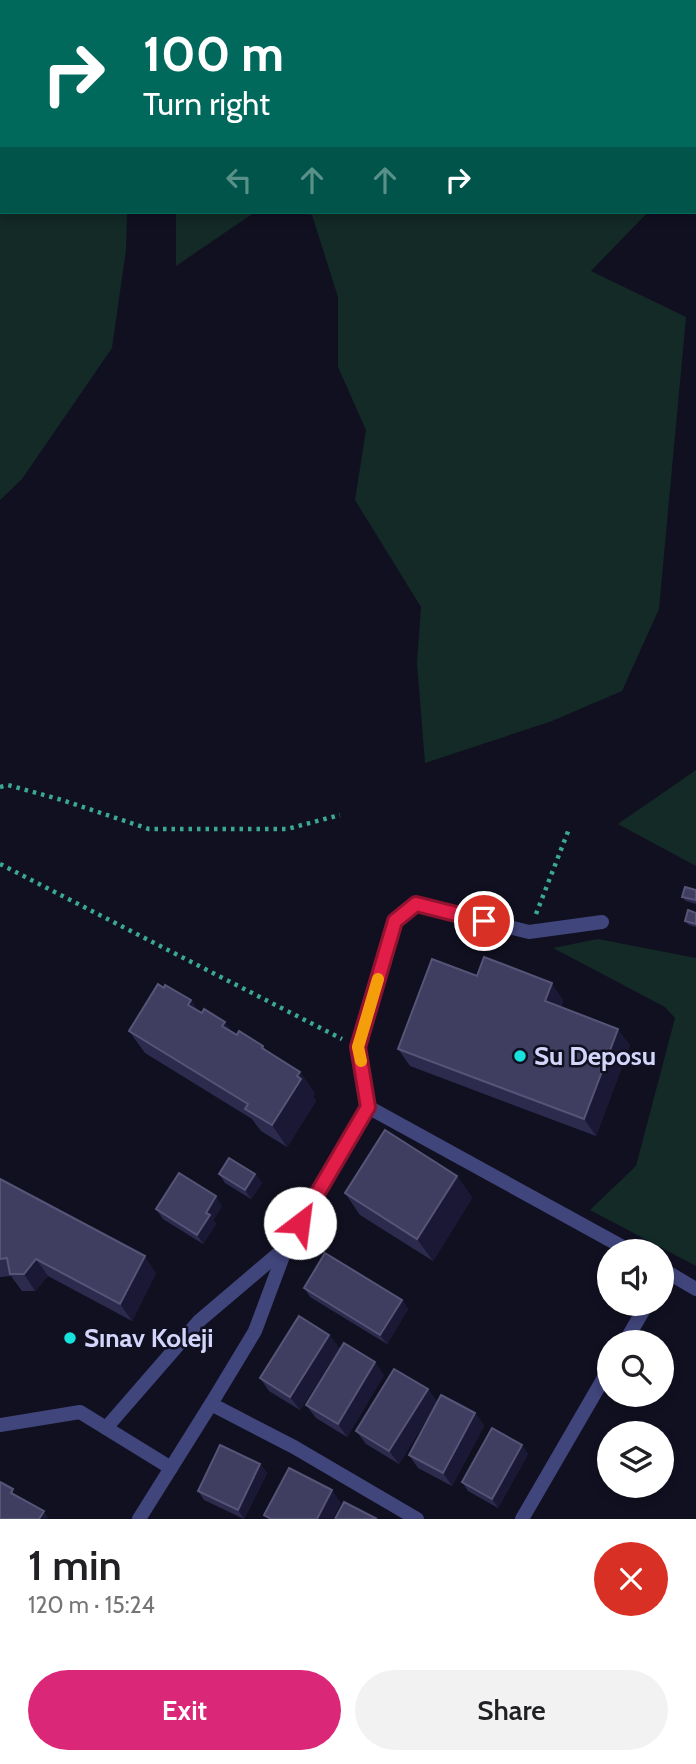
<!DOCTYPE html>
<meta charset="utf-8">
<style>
body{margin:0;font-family:Cabin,sans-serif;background:#f2f2f2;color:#202124;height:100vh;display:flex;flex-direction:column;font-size:26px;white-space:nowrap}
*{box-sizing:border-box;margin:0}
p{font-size:23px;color:#757577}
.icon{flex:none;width:38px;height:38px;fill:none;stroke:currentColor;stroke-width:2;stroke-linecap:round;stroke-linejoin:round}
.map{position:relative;height:1519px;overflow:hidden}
.panel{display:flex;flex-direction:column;background:#fff;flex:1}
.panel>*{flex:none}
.hud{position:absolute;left:0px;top:0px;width:696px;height:214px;box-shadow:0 4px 10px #0003;background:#00695c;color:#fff;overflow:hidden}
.buttons{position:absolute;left:597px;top:1239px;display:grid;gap:14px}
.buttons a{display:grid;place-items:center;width:77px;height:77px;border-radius:50%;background:#fff;box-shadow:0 4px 10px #0003;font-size:35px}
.pin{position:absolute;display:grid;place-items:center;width:60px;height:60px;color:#fff;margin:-30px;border:4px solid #fff;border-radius:50%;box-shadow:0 2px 7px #0007}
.me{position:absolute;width:77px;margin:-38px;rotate:30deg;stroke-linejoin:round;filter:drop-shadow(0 0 5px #0008)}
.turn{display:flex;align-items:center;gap:24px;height:147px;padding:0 28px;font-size:32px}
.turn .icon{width:91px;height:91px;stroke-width:2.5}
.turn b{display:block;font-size:49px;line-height:60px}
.lanes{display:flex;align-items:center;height:66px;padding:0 28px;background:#0003;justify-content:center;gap:35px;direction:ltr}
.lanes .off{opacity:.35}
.round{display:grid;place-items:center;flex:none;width:74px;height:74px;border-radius:37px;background:#f2f2f2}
.headline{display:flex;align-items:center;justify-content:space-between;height:119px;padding:0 28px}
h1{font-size:42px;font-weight:600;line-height:52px}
.cta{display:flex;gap:14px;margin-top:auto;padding:14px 28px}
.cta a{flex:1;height:80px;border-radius:42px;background:#db2777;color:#fff;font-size:28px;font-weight:600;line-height:80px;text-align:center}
.cta a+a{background:#f2f2f2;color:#202124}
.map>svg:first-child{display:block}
.green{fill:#132a26}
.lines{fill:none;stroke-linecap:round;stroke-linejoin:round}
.path{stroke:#3ba892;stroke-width:4.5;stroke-dasharray:3.5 5;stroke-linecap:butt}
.street{stroke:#40457b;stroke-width:14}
.wall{fill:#2d2b4d}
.shaded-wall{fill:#1a1834}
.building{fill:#3f3d60;stroke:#565578;stroke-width:2}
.route-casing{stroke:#92132f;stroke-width:18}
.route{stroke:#e11d48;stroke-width:12}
.slow{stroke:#f59e0b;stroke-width:12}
.poi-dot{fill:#18e2dc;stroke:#101021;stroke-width:2.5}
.labels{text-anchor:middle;stroke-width:5;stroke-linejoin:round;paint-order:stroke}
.poi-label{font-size:26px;font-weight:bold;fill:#d4d5fa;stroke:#101021;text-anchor:start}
</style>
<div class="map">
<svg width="696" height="1519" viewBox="0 0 696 1519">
<rect width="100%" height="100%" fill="#101021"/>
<!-- green -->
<g class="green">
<polygon points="0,0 154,0 152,2 2,2 2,212 127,212 126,250 112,348 22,479 0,500"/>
<polygon points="450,0 696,0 696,43 695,44 695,2 446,2"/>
<polygon points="176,212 255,212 176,266"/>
<polygon points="295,212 648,212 591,271 686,317 659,609 622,691 552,721 425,763 417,663 421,607 355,500 366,430 338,367 338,297 312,215"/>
<polygon points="696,770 696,866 618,824"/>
<polygon points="598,939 696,958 696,1266 590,1210 636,1166 675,1018 665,1007 553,948"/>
</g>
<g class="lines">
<!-- path -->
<g class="path">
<polyline points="0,787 8,785 62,800 149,829 287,829 340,815"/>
<polyline points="0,864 342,1039"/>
<polyline points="536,914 569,829"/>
</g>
<!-- street -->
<g class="street">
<polyline points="368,1107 630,1251"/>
<polyline points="662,1269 696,1289"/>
<polyline points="625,1342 647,1304"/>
<polyline points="211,1404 255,1331 286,1248"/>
<polyline points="0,1425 80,1412 171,1468"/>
<polyline points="106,1428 199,1321 286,1247 368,1107 358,1047 395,921 417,904 529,932 602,922"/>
<polyline points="139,1519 211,1404 294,1447 417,1519"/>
<polyline points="522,1519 609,1369"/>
</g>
</g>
<!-- wall -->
<g class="wall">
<polygon points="696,890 696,904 686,901 682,897"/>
<polygon points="696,913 696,927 689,925 685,921"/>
<polygon points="477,976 563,1000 561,1007 630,1045 596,1136 410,1066 398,1049"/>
<polygon points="164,988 191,1000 198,1011 237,1035 263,1046 268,1052 300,1072 315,1094 313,1097 316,1101 287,1147 261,1131 252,1119 145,1053 129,1031"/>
<polygon points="219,1174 255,1174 262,1183 251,1199 225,1183"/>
<polygon points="457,1176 472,1198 433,1261 360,1215 345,1193"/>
<polygon points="0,1179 156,1273 132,1321 48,1276 35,1291 22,1291 11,1276 0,1277"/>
<polygon points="222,1206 213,1220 216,1224 203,1244 163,1219 156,1209"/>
<polygon points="304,1288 402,1300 408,1309 387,1344 310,1297"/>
<polygon points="329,1335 339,1348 300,1410 269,1391 260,1378"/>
<polygon points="384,1375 347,1437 316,1418 306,1405"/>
<polygon points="428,1389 437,1402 399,1464 366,1444 356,1431"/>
<polygon points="475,1413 484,1426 452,1486 418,1468 409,1455"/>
<polygon points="522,1445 528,1454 498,1508 468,1491 462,1482"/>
<polygon points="260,1464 267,1473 244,1519 204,1500 198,1491"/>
</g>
<!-- shaded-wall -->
<g class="shaded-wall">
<polygon points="552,983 563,1000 556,1018 545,1001"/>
<polygon points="191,1000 206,1023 188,1005"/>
<polygon points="225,1022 240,1044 222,1026"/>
<polygon points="618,1029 630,1045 596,1136 584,1119"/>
<polygon points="300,1072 315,1094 313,1097 316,1101 287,1147 272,1125"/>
<polygon points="255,1174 262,1183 251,1199 245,1190"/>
<polygon points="457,1176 472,1198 433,1261 417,1239"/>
<polygon points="216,1196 222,1206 213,1220 216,1224 203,1244 197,1235 206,1213"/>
<polygon points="145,1256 156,1273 132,1321 120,1304"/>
<polygon points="36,1259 48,1276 35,1291 24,1274"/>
<polygon points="402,1300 408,1309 387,1344 380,1335"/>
<polygon points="329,1335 339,1348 300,1410 290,1397"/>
<polygon points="375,1362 384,1375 347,1437 338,1424"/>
<polygon points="428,1389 437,1402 399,1464 389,1451"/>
<polygon points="475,1413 484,1426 452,1486 443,1473"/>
<polygon points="522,1445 528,1454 498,1508 492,1499"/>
<polygon points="260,1464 267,1473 244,1519 238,1510"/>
<polygon points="332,1490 341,1503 333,1519 317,1519"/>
<polygon points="44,1511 49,1519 39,1519"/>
</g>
<!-- building -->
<g class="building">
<polygon points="685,887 696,890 696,900 682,897"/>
<polygon points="688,910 696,913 696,924 685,921"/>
<polygon points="484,957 552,983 545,1001 618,1029 584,1119 398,1049 432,959 477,976"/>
<polygon points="158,984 164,988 165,985 191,1000 188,1005 202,1013 204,1009 225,1022 222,1026 237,1035 239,1031 263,1046 262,1048 300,1072 297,1076 301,1079 272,1125 245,1109 248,1104 129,1031"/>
<polygon points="385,1130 457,1176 417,1239 345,1193"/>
<polygon points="229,1158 255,1174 245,1190 219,1174"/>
<polygon points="179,1173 216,1196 206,1213 210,1215 197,1235 156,1209"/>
<polygon points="0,1179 145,1256 120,1304 36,1259 24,1274 10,1274 7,1258 0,1259"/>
<polygon points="325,1253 402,1300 380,1335 304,1288"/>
<polygon points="299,1316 329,1335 290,1397 260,1378"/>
<polygon points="344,1343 375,1362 338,1424 306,1405"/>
<polygon points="394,1369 428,1389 389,1451 356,1431"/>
<polygon points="441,1395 475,1413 443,1473 409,1455"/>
<polygon points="492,1428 522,1445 492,1499 462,1482"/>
<polygon points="220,1445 260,1464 238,1510 198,1491"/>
<polygon points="289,1468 332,1490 317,1519 271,1519 264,1515"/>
<polygon points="0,1482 13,1489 11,1493 44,1511 39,1519 0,1519"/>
<polygon points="344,1502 377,1519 335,1519"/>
</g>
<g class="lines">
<defs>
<polyline id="route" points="300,1223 368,1107 358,1047 395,921 416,904 484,921"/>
</defs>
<!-- route casing -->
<use href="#route" class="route-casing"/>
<!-- route -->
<use href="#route" class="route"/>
<!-- slow -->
<polyline class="slow" points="361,1061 358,1047 378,979"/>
</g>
<!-- markers -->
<g class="poi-dot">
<circle cx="520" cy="1056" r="7"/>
<circle cx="70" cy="1338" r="7"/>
</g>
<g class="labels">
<!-- poi labels -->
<g class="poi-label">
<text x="534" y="1065">Su Deposu</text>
<text x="84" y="1347">Sınav Koleji</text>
</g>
</g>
</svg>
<div class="buttons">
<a><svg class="icon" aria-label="sound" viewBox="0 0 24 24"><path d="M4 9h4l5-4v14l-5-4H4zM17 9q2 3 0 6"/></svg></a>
<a><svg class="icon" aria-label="search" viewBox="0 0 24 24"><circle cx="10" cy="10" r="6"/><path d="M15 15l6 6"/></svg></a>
<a><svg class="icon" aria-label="layers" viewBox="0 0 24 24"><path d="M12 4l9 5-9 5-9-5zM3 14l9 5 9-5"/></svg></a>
</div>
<div class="pin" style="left:484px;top:921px;background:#d93025"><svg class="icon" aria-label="arrive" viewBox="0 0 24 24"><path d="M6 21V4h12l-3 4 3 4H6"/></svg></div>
<svg class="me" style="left:300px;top:1223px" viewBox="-20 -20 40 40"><circle r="19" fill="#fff"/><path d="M0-13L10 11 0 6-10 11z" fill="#e11d48"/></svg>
<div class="hud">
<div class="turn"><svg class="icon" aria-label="right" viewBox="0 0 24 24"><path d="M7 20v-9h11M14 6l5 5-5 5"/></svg><div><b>100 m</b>Turn right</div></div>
<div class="lanes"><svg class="icon off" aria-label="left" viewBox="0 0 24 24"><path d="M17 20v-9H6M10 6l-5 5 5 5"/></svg><svg class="icon off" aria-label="ahead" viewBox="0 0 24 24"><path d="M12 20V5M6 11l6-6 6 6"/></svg><svg class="icon off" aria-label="ahead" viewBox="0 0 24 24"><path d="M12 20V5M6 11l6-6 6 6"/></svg><svg class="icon" aria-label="right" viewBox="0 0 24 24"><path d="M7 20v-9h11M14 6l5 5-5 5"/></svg></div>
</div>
</div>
<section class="panel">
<div class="headline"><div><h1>1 min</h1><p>120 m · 15:24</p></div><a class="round" style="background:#d93025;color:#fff"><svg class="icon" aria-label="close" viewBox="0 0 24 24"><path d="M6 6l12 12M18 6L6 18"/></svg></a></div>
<div class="cta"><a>Exit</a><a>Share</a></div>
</section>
